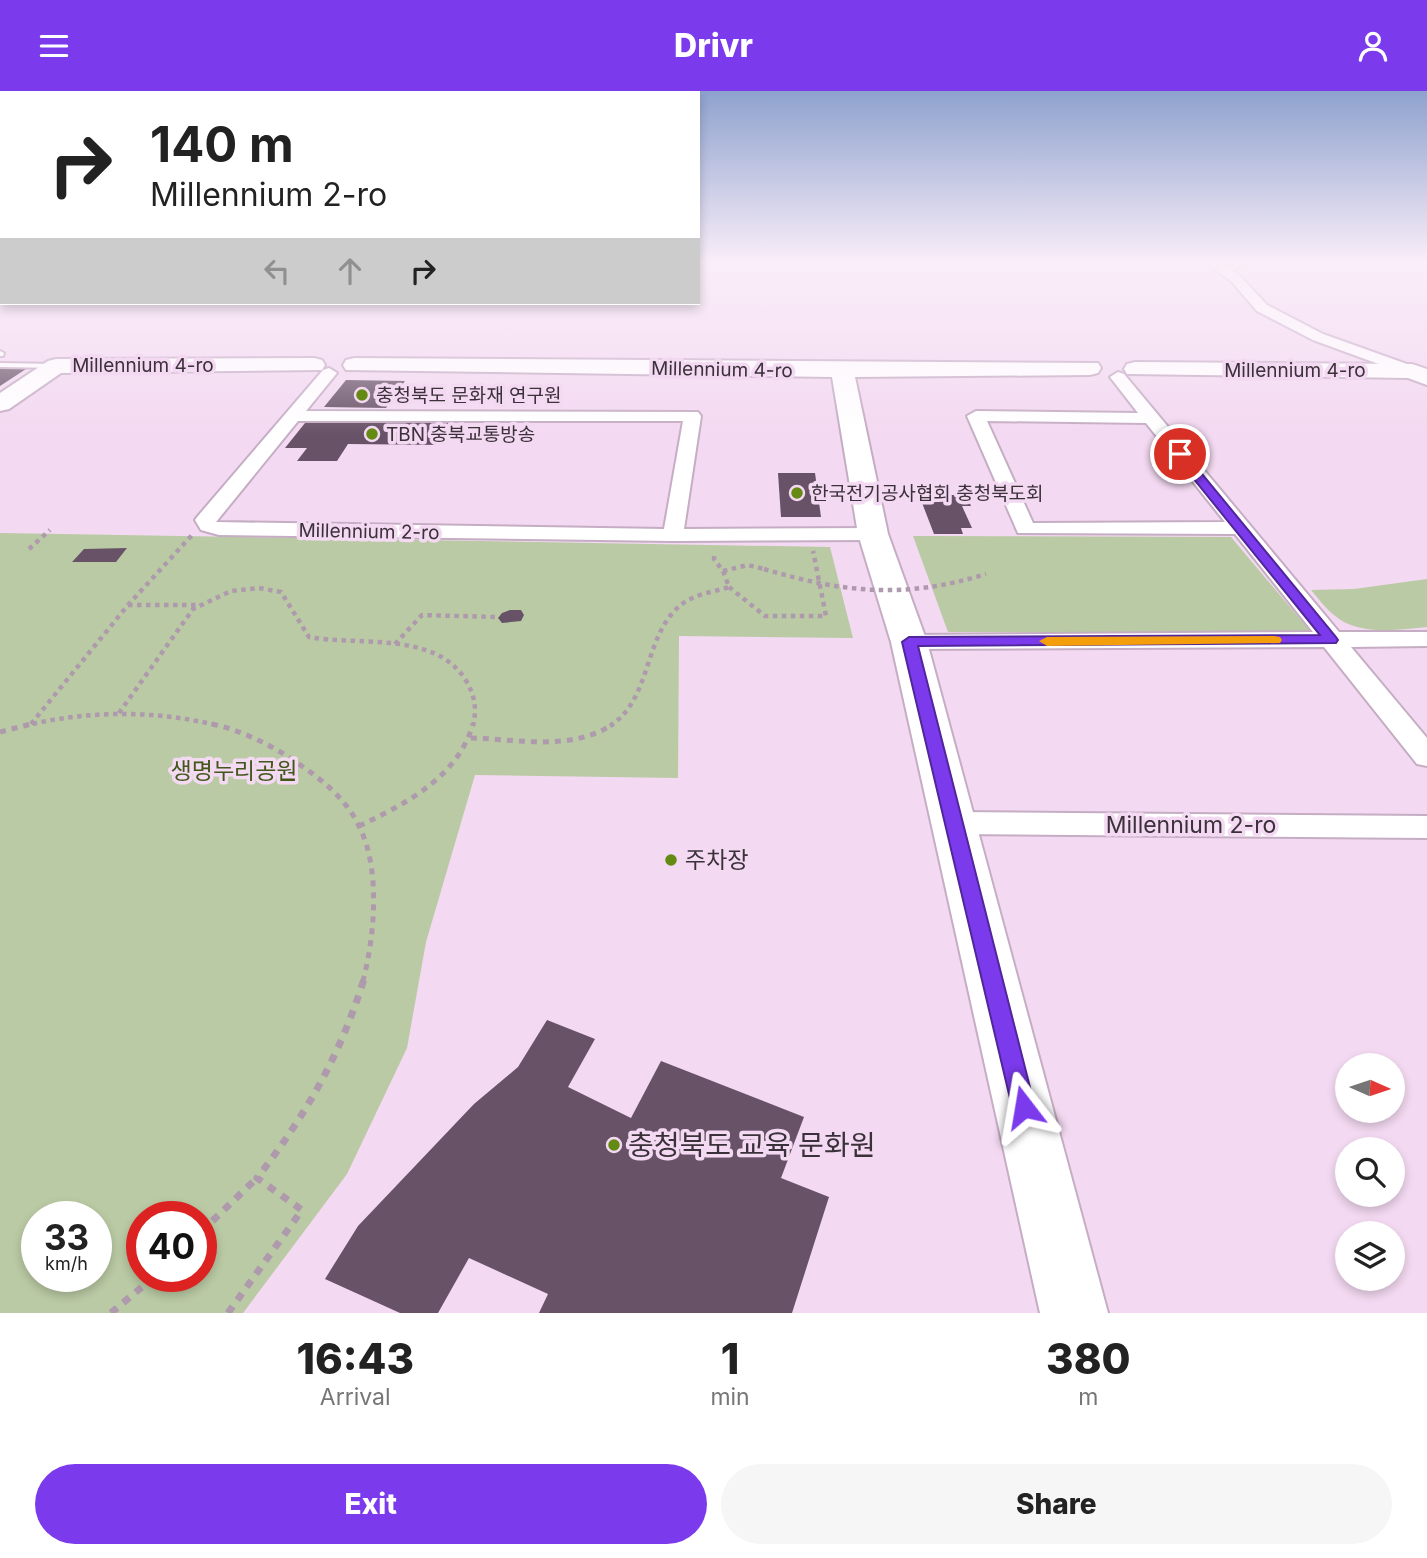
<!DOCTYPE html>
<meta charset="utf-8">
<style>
body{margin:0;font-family:Inter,"Noto Sans KR",sans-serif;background:#f6f6f6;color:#222;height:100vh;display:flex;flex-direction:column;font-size:26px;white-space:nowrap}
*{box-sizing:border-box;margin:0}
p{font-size:23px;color:#767676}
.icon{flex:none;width:38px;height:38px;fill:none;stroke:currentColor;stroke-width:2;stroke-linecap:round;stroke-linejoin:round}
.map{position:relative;height:1222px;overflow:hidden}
.details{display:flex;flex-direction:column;background:#fff;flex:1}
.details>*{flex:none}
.banner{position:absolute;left:0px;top:0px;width:700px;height:214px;box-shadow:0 4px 10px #0003;background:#fff;color:#222;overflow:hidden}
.needle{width:46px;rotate:93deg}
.tools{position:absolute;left:1335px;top:962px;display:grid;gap:14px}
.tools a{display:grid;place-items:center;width:70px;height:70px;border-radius:50%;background:#fff;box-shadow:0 4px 10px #0003;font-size:35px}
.speed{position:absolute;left:21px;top:1110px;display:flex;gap:14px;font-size:35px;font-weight:700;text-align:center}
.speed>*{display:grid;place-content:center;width:91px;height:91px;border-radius:50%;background:#fff;box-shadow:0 4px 10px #0003;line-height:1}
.speed small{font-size:18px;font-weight:400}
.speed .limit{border:10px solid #d22;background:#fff;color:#111}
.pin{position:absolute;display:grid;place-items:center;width:60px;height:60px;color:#fff;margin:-30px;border:4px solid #fff;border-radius:50%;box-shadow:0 2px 7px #0007}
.me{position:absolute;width:77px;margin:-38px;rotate:346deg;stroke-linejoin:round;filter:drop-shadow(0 0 5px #0008)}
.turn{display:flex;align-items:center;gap:24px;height:147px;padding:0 35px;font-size:32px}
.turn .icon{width:91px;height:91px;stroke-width:2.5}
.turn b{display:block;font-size:49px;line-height:60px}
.lanes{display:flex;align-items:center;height:66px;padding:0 35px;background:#0003;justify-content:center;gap:35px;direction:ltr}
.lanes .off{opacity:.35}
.eta{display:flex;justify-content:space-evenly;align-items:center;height:119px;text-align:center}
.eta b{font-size:42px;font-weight:800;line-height:49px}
.action{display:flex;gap:14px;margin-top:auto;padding:14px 35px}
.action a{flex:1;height:80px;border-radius:42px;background:#7c3aed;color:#fff;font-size:28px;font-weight:800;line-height:80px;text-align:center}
.action a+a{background:#f6f6f6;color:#222}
header{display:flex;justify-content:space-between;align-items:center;height:91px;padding:0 35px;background:#7c3aed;color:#fff;font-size:32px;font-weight:800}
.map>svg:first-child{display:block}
.green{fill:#bacaa4;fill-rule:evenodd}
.building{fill:#685267}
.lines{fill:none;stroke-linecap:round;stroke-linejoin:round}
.lane-casing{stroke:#c5adc4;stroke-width:4}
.street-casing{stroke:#c5adc4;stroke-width:4}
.secondary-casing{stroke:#c5adc4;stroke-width:4}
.path-far2{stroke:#ae9aac;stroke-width:4.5;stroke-dasharray:4.5 4.5;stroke-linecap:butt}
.path-far1{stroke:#ae9aac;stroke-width:5;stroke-dasharray:6 6;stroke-linecap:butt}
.path{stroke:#ae9aac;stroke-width:7;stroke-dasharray:8 8;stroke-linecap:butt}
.lane{fill:#fff;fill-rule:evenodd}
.street{fill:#fff;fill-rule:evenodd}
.secondary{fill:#fff;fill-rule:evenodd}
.path-bridge{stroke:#ae9aac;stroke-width:4.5;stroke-dasharray:4.5 4.5;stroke-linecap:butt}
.route{fill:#7c3aed;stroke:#51269a;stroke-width:2}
.slow{fill:#f59e0b}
.poi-dot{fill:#658a13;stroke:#f3d9f1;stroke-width:2.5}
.labels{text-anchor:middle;stroke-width:7;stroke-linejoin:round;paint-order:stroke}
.far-street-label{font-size:19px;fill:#3b313a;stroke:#f3d9f1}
.far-poi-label{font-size:19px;fill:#3b313a;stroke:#f3d9f1;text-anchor:start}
.park-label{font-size:23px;fill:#42581a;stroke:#f3d9f1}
.street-label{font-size:23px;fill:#3b313a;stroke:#f3d9f1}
.poi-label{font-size:23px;fill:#3b313a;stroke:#f3d9f1;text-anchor:start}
.near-poi-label{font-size:28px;fill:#3b313a;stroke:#f3d9f1;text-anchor:start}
</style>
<header><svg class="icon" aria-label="menu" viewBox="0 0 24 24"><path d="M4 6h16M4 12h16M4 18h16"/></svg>Drivr<svg class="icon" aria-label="person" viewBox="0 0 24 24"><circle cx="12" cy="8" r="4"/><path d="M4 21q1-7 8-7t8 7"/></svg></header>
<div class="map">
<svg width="1427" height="1222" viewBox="0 0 1427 1222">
<rect width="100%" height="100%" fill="#f3d9f1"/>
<!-- green -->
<g class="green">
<path d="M0 442 830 456 853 547 679 545 678 687 475 684 426 851 407 957 347 1083 243 1222H0ZM37 1125H96V1185H37ZM142 1125H201V1185H142Z"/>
<polygon points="913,445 1231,446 1311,541 948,541"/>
<path d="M1427 488V536C1398 539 1357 545 1334 524 1325 517 1318 507 1311 499L1354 498Z"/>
</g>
<!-- building -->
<g class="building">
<polygon points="0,278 26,278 0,295"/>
<polygon points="346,289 405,290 386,317 324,316"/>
<polygon points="305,332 453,332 443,354 348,353 337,370 297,370 307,357 285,357"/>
<polygon points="778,382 815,382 821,426 781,426"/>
<polygon points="919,404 966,404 971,415 962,415 972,437 961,437 963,443 934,443"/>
<polygon points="127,457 116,471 72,471 84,458"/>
<polygon points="510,519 521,519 524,524 521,530 502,532 498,527 502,522"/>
<polygon points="547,929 595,948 568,996 631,1027 661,970 804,1026 781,1087 829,1106 792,1222 539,1222 548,1203 469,1167 438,1222 400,1222 325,1188 358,1135 474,1013 518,976"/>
</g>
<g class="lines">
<defs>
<g id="lane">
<polygon points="1238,172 1248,172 1226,181 1221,180"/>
<polygon points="0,260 4,262 3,265 0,265"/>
<polygon points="0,272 56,273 60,275 56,277 0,276"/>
</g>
<g id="street">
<polygon points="1207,172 1222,172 1240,185 1267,214 1323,243 1418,277 1420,280 1412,285 1406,283 1313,249 1257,220 1232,191"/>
<path d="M329 277 337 282 306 320 698 321 701 325 684 438 873 437 880 439 883 443 880 447 873 449 673 450 219 444 201 439 195 429 198 425 323 279ZM298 330H683L664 438 216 431Z"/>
<path d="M1118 281 1124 283 1339 541H1427V555L1351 556 1427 647V675L1417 673 1324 556 909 558 900 556 897 551 900 546 909 544 1313 541 1235 443 1018 442 967 325 976 320 1138 322 1110 286ZM987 330 1146 332 1225 431 1033 432Z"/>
<polygon points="954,721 1427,725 1427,747 954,743 943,740 939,732 943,724"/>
</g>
<g id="secondary">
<polygon points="314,267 322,269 325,274 322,279 61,282 9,318 0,320 0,302 48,270 56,268"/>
<polygon points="354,267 1098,272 1101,277 1098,282 1090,284 855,286 888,443 927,551 1108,1222 1040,1222 891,551 858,443 832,286 346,279 343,274 346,269"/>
<polygon points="1135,271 1412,273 1427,278 1427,294 1408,287 1127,283 1124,278 1127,273"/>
</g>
</defs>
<!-- lane casing -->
<use href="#lane" class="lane-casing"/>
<!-- street casing -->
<use href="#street" class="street-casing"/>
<!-- secondary casing -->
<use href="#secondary" class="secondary-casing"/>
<!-- path-far2 -->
<g class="path-far2">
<polyline points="29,458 50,439"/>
<polyline points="723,480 748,474 764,478"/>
<polyline points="729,496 765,525 826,525 813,460"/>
<polyline points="128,514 199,514"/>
<polyline points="395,553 422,524 496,526"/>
<path d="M119 622 193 518 231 500 259 497 281 501 309 546C358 555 434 540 465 588 475 604 477 617 473 635"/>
<polyline points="31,633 128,514 193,443"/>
<path d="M24 635C88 619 156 619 220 635"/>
<path d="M610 635C653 607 643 543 682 513 695 503 714 501 729 496L723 480 714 468 715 462"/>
</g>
<!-- path-far1 -->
<g class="path-far1">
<path d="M212 633C244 640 273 655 299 673 322 689 345 707 358 733 381 776 375 844 363 890"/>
<polyline points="0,641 31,633"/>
<path d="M471 647C518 648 571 661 613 633"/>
<path d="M359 735C407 712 457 687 473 633"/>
</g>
<!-- path -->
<g class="path">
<polyline points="201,1141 257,1087"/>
<polyline points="111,1222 155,1185"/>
<path d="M228 1222 302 1119 257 1087C306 1024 340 965 364 888"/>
</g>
<!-- lane -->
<use href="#lane" class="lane"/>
<!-- street -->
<use href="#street" class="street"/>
<!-- secondary -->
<use href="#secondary" class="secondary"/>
<!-- path-bridge -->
<path class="path-bridge" d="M764 478C844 502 906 508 986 483"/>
</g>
<!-- sky -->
<linearGradient id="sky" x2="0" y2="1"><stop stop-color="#8ea2ce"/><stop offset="0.5" stop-color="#faeef9"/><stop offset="1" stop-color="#faeef9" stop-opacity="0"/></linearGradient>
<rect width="1427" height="343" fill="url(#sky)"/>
<!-- route -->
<polygon class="route" points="1176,361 1184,361 1336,546 1338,549 1336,552 918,555 1035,1016 1032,1024 1024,1027 1015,1024 1012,1016 902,551 909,546 1320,544 1176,366"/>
<!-- slow -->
<polygon class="slow" points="1274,545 1280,546 1282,549 1280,552 1047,555 1039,550 1047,546"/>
<!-- markers -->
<g class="poi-dot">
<circle cx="362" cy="304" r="7"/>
<circle cx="372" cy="343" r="7"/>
<circle cx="797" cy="402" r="7"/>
<circle cx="671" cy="769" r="7"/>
<circle cx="614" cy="1054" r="7"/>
</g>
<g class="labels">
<!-- far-street labels -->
<g class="far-street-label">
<text x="143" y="281">Millennium 4-ro</text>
<text transform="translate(722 278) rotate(1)" y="7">Millennium 4-ro</text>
<text x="1295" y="286">Millennium 4-ro</text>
<text transform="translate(369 440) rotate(1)" y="7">Millennium 2-ro</text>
</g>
<!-- far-poi labels -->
<g class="far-poi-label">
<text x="376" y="311">충청북도 문화재 연구원</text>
<text x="386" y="350">TBN 충북교통방송</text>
<text x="811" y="409">한국전기공사협회 충청북도회</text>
</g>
<!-- park labels -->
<g class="park-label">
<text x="234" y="688">생명누리공원</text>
</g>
<!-- street labels -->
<g class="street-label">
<text x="1191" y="742">Millennium 2-ro</text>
</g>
<!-- poi labels -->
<g class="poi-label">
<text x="685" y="777">주차장</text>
</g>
<!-- near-poi labels -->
<g class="near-poi-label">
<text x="628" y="1064">충청북도 교육 문화원</text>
</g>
</g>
</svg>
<div class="tools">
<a><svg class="needle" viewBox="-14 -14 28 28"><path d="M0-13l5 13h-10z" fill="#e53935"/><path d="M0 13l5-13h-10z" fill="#767676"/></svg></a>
<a><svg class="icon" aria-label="search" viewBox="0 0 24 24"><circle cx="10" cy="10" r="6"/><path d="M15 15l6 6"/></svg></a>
<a><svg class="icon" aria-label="layers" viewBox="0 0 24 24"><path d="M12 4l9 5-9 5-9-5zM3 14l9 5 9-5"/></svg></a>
</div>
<div class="speed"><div>33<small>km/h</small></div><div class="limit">40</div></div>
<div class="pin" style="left:1180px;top:363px;background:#d93025"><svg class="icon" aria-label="arrive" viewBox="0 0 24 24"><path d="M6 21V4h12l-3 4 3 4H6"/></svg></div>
<svg class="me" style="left:1024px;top:1016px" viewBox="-20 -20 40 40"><path d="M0-17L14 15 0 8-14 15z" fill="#7c3aed" stroke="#fff" stroke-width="4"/></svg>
<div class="banner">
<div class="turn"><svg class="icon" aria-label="right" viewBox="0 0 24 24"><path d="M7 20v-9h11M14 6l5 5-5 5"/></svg><div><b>140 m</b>Millennium 2-ro</div></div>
<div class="lanes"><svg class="icon off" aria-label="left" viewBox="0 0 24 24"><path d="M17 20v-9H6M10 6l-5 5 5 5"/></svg><svg class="icon off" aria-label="ahead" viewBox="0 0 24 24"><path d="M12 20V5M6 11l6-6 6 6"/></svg><svg class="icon" aria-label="right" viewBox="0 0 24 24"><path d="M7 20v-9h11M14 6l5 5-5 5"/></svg></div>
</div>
</div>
<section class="details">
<div class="eta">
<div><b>16:43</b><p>Arrival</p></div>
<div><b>1</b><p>min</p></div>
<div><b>380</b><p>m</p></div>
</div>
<div class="action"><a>Exit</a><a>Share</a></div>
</section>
